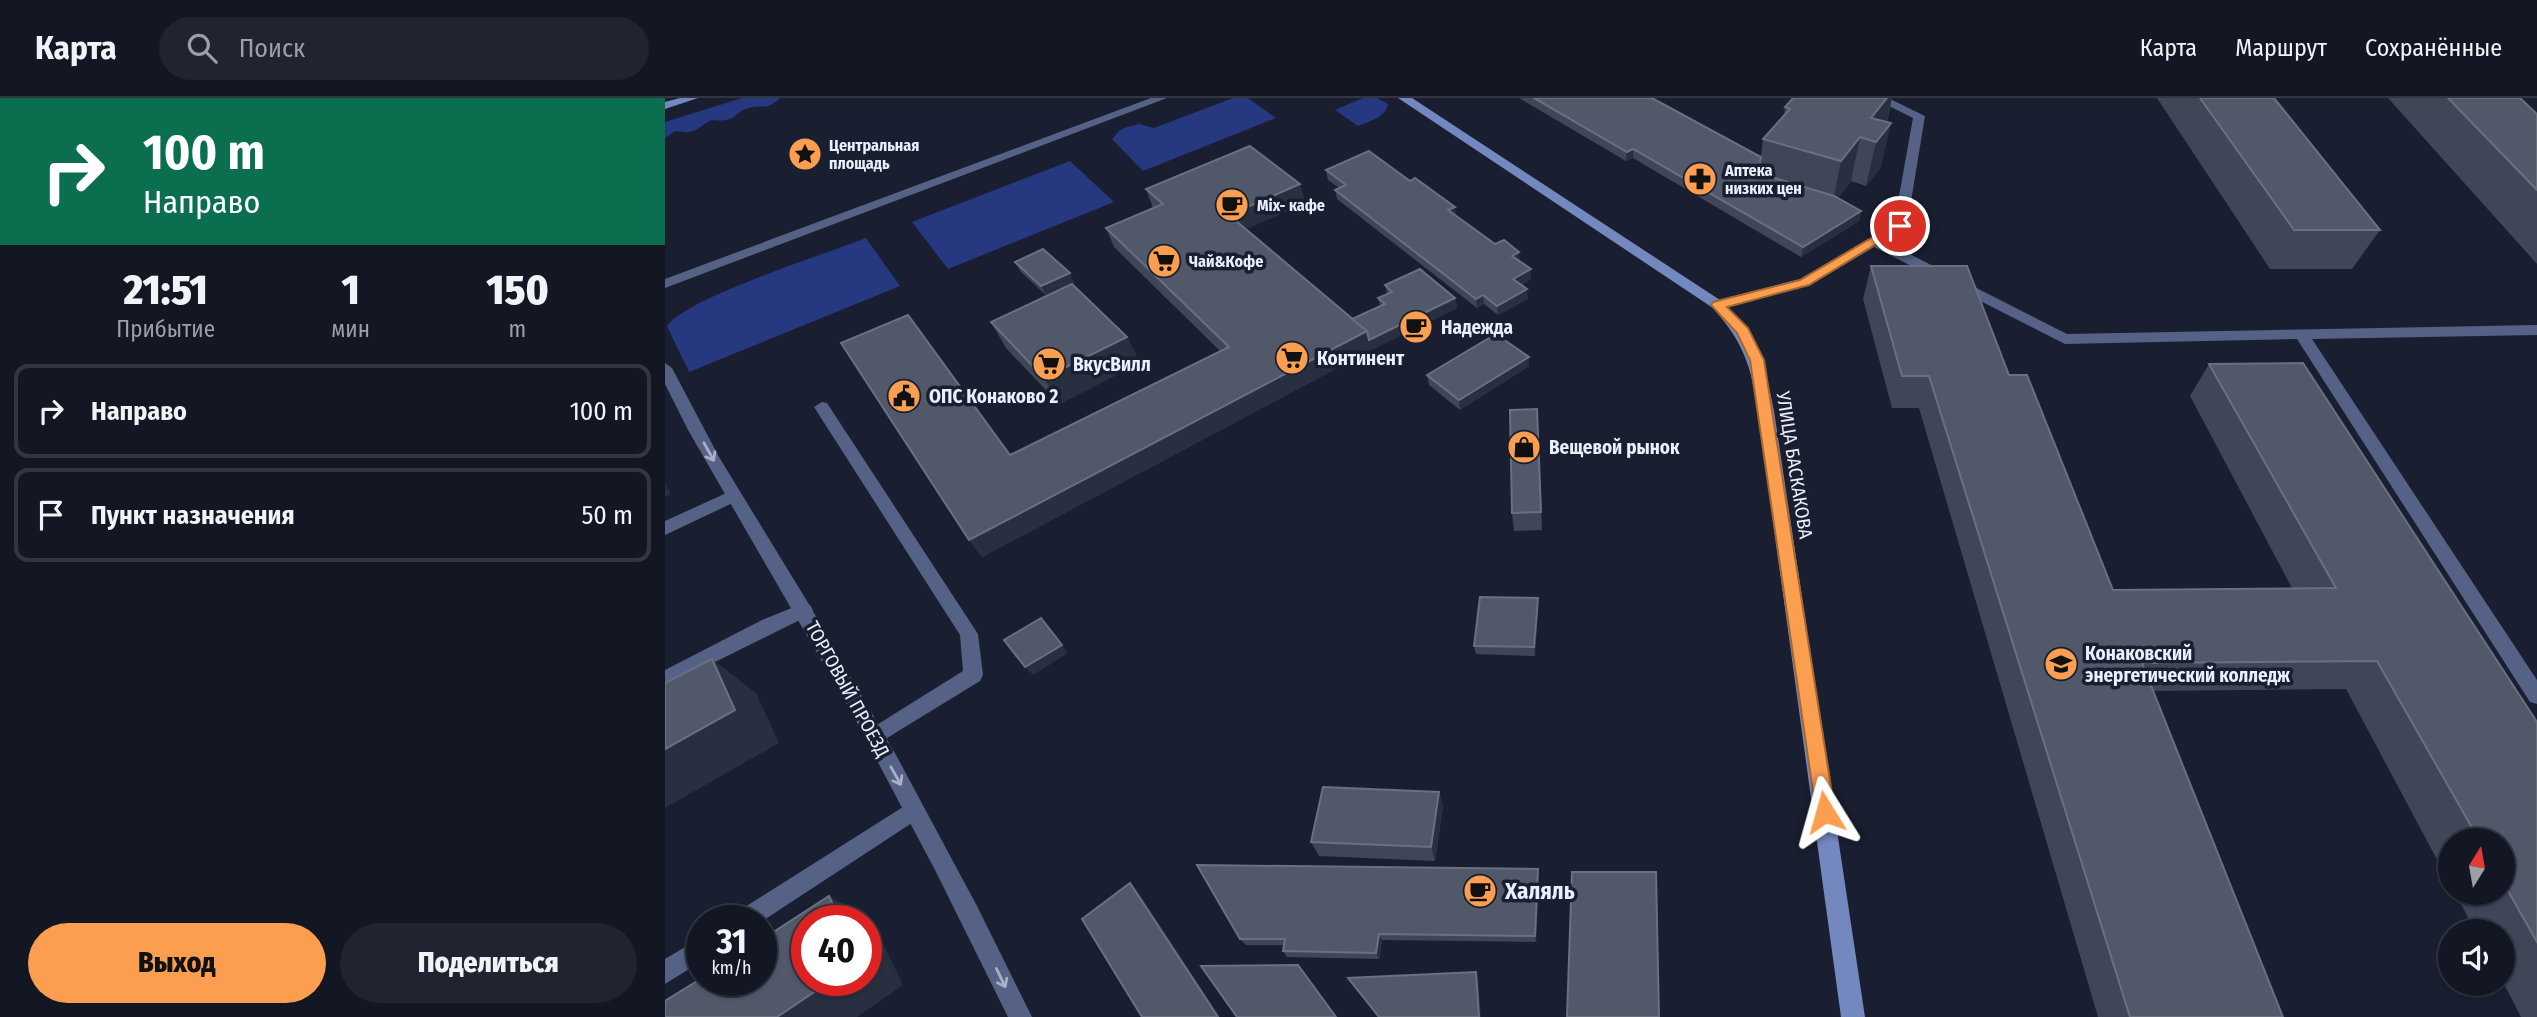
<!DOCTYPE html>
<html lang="ru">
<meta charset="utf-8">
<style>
body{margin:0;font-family:"Fira Sans Condensed",sans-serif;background:#202431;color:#f1f3f6;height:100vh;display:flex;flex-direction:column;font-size:26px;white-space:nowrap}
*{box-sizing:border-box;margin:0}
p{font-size:23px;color:#9d9fa6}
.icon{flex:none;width:38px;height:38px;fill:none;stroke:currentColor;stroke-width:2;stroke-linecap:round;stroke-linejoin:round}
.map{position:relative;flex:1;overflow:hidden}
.sheet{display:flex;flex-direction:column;background:#131724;width:665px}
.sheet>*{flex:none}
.top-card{background:#0b6e4f;color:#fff;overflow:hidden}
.needle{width:46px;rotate:11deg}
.tools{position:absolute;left:1773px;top:730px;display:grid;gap:14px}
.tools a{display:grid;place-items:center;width:77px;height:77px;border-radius:50%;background:#131724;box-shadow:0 2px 5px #0004,0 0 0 2px #323641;font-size:35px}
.speed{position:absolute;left:21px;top:807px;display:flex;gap:14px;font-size:35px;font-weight:700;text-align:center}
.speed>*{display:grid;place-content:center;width:91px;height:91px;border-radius:50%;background:#131724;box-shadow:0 2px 5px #0004,0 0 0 2px #323641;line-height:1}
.speed small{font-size:18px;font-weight:400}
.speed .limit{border:10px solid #d22;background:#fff;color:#111}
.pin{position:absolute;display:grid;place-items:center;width:60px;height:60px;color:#fff;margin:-30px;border:4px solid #fff;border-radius:50%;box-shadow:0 2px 7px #0007}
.me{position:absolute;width:77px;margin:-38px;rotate:352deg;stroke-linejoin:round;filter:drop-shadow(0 0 5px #0008)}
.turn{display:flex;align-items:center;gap:24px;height:147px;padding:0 28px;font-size:32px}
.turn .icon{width:91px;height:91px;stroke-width:2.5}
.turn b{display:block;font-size:49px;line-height:60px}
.eta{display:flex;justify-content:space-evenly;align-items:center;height:119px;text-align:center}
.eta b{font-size:42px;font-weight:800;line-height:49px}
.action{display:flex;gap:14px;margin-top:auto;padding:14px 28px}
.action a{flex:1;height:80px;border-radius:42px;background:#fb9e50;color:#111;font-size:28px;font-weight:800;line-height:80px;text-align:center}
.action a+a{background:#202431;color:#f1f3f6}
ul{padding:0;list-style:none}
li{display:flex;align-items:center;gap:21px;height:94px;margin:0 14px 10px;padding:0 14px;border:4px solid #323641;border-radius:14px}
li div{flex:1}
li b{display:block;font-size:26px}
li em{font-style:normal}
header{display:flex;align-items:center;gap:42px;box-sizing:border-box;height:98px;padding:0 35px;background:#131724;border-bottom:2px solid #323641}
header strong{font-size:33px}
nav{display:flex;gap:38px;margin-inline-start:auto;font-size:24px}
.search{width:490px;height:63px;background:#202431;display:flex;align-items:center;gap:18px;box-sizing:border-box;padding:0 24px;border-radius:38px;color:#9d9fa6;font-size:26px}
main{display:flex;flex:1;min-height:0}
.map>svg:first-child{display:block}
.green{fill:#253880}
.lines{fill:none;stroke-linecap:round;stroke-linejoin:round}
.lane{fill:#556285;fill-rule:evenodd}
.street{fill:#556285;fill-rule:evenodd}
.secondary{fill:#7488c0;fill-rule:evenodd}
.wall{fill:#3f4658}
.shaded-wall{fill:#282f41}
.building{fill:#51586a;stroke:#697080;stroke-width:2}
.oneway{stroke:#a7b0c6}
.route{fill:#fb9e50;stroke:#a36734;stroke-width:2}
.labels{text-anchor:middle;stroke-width:7;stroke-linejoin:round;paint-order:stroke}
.far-poi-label{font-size:16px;font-weight:bold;fill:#eaeffb;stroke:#191f30;text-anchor:start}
.poi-label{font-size:19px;font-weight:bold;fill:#eaeffb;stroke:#191f30;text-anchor:start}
.street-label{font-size:19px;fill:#eaeffb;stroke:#191f30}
.near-poi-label{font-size:23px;font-weight:bold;fill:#eaeffb;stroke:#191f30;text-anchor:start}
</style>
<header>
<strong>Карта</strong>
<div class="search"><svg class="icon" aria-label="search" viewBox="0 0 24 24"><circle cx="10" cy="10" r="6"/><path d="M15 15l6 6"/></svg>Поиск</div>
<nav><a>Карта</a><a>Маршрут</a><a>Сохранённые</a></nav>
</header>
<main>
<section class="sheet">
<div class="top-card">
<div class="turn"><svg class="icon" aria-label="right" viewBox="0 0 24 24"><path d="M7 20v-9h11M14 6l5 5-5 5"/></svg><div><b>100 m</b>Направо</div></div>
</div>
<div class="eta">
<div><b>21:51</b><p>Прибытие</p></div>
<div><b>1</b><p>мин</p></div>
<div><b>150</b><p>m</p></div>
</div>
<ul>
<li><svg class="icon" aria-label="right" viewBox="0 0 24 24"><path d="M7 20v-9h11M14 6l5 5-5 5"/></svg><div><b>Направо</b></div><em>100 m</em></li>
<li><svg class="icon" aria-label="arrive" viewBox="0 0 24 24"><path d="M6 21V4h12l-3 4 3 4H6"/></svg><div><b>Пункт назначения</b></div><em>50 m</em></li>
</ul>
<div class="action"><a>Выход</a><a>Поделиться</a></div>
</section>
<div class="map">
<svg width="1872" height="919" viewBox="0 0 1872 919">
<rect width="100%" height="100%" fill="#191f30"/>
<!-- green -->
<g class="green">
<path d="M77 0H115C101 13 100 6 84 10 67 14 74 25 47 22 30 30 33 37 10 33L0 40V24Z"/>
<polygon points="568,0 583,0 611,20 478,73 447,41 454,33 462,29 474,26 489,30"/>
<path d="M698 0H712L723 6C720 20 705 23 693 28L670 12Z"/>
<polygon points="405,63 449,104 283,171 247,124"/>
<path d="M201 140 235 188 24 274 2 228C23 199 161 156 201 140Z"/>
</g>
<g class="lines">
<!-- lane -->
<g class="lane">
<polygon points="1208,0 1223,0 1260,18 1242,128 1219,143 1402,236 1872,227 1872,237 1647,241 1872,582 1872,606 1865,604 1632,241 1400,246 1209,149 1145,187 1053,211 1048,210 1048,204 1135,181 1229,126 1248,20"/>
<polygon points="157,304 162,305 313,536 318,577 315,583 209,648 202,645 199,639 202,633 298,573 295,537 149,309"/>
<polygon points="68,392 76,398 74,402 0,437 0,423"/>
<polygon points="139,505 145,507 148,512 145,517 0,589 0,572 97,522"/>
<polygon points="249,702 256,705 259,712 256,719 96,824 69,822 72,814"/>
<polygon points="37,839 37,863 0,886 0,861"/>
</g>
<!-- street -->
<g class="street">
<polygon points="486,0 502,0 0,190 0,181"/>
<polygon points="0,265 7,270 54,359 145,508 231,657 312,808 367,919 343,919 270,772 189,619 23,332 0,286"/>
</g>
<!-- secondary -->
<g class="secondary">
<polygon points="15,0 33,0 0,11 0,4"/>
<path d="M733 0H747L1058 204C1091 240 1100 265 1109 313L1200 919H1176L1093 313C1086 268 1079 245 1048 210Z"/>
</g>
</g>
<!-- wall -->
<g class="wall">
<polygon points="854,0 987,0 1096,59 1098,41 1119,18 1120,9 1128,0 1227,0 1222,24 1216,69 1201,88 1186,83 1173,100 1196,113 1194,123 1136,159 968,60 961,63"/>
<polygon points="1492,0 1609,0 1715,132 1687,171 1605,171"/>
<polygon points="1723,0 1855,0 1872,16 1872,166"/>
<polygon points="661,72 791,118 855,163 866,181 856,187 863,201 833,217 819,206 812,210 672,101 670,92 674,90 663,82"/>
<polygon points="635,86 640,105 581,131 687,221 715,208 713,200 722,196 720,187 790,200 792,210 706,252 317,459 304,442 345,357 555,253 449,149 441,130 488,110 481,91"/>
<polygon points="350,164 409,185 382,198 356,174"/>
<polygon points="1206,168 1344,277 1448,492 1627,490 1525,298 1544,266 1872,624 1872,919 1856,919 1838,884 1838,833 1810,833 1790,794 1838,794 1838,742 1785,742 1785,786 1681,591 1488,593 1618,919 1433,919 1254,310 1227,310 1198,201"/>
<polygon points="326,224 462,239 475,265 394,306 341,250"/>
<polygon points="864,268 795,312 764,287 762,277"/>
<polygon points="873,329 877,432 849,433 847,415"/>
<polygon points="873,500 873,509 870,558 811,556 809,548"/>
<polygon points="774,694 778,708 770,763 654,758 646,744"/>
<polygon points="873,771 874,778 871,844 717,842 714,861 622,859 618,853 619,847 581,847 575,841"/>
</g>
<!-- shaded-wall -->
<g class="shaded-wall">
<polygon points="1222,0 1227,0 1219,34 1226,25 1216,69 1201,88 1211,44 1206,20"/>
<polygon points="1195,39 1186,83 1167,108 1176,63"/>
<polygon points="968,51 968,60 961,63 962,54"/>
<polygon points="635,86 640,105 570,136 564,117"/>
<polygon points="790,109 791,118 783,112"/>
<polygon points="1196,113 1194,123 1136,159 1138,149"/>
<polygon points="854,154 855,163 847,158"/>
<polygon points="866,171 866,181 849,190 848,181"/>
<polygon points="405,175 409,185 382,198 376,188"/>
<polygon points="862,191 863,201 833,217 832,208"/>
<polygon points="818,197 819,206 812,210 811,201"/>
<polygon points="790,200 792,210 706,252 317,459 304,442 702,233"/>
<polygon points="462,239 475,265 394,306 379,280"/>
<polygon points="864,259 864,268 795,312 794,302"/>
<polygon points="0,385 6,396 0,399"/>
<polygon points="873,500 873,509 870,558 869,549"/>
<polygon points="397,547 403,555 368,577 360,569"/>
<polygon points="47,561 91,595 114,645 0,710 0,651"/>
<polygon points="774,694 778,708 770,763 766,749"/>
<polygon points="873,771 874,778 871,844 870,838"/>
<polygon points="465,785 472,792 555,919 553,919"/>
<polygon points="164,798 208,825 238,887 192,919 112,919 167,882 201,882 201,822 175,822"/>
<polygon points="714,836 717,842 714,861 711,855"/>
<polygon points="811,874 813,880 816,919 814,919"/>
</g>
<!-- building -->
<g class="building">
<polygon points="869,0 987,0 1096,59 1093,75 1169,98 1196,113 1138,149 968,51 962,54"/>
<polygon points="1128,0 1222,0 1206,20 1226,25 1211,44 1195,39 1176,63 1098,41 1125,11 1120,9"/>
<polygon points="1535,0 1609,0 1715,132 1629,132"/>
<polygon points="1783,0 1855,0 1872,16 1872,92"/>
<polygon points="585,48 635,86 564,117 702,233 304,442 176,245 243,217 345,357 564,249 441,130 498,106 481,91"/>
<polygon points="704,53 745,83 750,80 790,109 783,112 830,146 839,142 854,154 847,158 866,171 848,181 862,191 832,208 818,197 811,201 670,92 681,87 661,72"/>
<polygon points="378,151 405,175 376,188 350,164"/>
<polygon points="1206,168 1302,168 1344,277 1362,277 1448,492 1671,490 1544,266 1638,265 1872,624 1872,844 1838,784 1838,742 1814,742 1712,563 1477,565 1618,919 1465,919 1264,278 1237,278"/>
<polygon points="755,171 790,200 704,242 702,233 687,221 720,206 713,200 727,194 720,187"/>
<polygon points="407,186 462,239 379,280 326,224"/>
<polygon points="831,236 864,259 794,302 762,277"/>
<polygon points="872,311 876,414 847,415 845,312"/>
<polygon points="815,499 873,500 869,549 809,548"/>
<polygon points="376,520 397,547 360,569 339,542"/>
<polygon points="47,561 70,612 0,651 0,585"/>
<polygon points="658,689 774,694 766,749 646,744"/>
<polygon points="532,767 873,771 870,838 714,836 711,855 618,853 620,841 575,841"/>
<polygon points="907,774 991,774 994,919 902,919"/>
<polygon points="465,785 553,919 477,919 417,821"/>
<polygon points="164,798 175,822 142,822 142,882 167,882 112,919 0,919 0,903 37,880 37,882 96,882 96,842"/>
<polygon points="633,867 671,919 572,919 536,868"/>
<polygon points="811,874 814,919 714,919 683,880"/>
</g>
<!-- one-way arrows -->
<defs><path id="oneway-shaft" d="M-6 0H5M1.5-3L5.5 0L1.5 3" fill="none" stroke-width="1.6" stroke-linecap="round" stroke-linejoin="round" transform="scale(1.75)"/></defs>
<g class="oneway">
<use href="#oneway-shaft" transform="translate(44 354) rotate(61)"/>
<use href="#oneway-shaft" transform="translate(231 678) rotate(61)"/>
<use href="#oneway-shaft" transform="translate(336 880) rotate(64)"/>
</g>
<!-- route -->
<polygon class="route" points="1230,126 1241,128 1144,187 1062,209 1083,230 1099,262 1170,714 1167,720 1160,723 1154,720 1151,714 1085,262 1072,235 1046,207 1048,204 1135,182"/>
<!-- icons -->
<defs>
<symbol id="sight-disc" viewBox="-11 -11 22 22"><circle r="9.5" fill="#fb9e50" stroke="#191f30"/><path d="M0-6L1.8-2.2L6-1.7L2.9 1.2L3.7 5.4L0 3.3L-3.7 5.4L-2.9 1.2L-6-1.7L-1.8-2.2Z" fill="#111"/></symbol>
<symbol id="pharmacy-disc" viewBox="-11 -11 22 22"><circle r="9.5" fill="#fb9e50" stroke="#191f30"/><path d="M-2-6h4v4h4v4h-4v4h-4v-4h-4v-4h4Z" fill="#111"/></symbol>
<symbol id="cafe-disc" viewBox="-11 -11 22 22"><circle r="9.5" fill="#fb9e50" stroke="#191f30"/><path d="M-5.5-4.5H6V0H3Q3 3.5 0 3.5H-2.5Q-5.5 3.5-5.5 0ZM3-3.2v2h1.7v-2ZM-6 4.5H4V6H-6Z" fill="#111"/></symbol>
<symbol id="supermarket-disc" viewBox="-11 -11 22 22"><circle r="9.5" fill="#fb9e50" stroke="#191f30"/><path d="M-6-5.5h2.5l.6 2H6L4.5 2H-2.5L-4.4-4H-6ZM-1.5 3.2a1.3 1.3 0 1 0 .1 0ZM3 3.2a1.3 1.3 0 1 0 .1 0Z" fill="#111"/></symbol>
<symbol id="civic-disc" viewBox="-11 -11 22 22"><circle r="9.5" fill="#fb9e50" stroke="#191f30"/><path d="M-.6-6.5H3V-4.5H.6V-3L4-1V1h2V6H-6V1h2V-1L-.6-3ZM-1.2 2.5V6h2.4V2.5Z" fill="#111"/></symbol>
<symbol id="shop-disc" viewBox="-11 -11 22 22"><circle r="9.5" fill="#fb9e50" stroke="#191f30"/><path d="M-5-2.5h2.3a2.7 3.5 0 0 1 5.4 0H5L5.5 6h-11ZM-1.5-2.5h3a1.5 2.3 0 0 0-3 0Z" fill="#111"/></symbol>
<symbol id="university-disc" viewBox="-11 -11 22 22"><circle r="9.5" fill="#fb9e50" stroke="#191f30"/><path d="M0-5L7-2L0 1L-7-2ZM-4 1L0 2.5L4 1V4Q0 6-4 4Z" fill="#111"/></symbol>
</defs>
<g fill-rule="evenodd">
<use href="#sight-disc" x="121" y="37" width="38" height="38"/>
<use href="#pharmacy-disc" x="1016" y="62" width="38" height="38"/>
<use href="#cafe-disc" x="548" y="88" width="38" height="38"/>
<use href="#supermarket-disc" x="480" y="144" width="38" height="38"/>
<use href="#cafe-disc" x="732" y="210" width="38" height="38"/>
<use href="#supermarket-disc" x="608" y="241" width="38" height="38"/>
<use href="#supermarket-disc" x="365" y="247" width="38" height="38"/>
<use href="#civic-disc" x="220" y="279" width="38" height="38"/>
<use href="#shop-disc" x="840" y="330" width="38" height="38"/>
<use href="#university-disc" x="1377" y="547" width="38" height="38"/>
<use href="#cafe-disc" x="796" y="774" width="38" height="38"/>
</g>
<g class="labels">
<!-- far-poi labels -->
<g class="far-poi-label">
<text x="164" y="53">Центральная<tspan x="164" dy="18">площадь</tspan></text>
<text x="1060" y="78">Аптека<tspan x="1060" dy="18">низких цен</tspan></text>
<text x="592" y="113">Mix- кафе</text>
<text x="524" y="169">Чай&amp;Кофе</text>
</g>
<!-- poi labels -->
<g class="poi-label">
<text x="776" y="236">Надежда</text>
<text x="652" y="267">Континент</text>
<text x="408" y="273">ВкусВилл</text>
<text x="264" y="305">ОПС Конаково 2</text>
<text x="884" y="356">Вещевой рынок</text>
<text x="1420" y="562">Конаковский<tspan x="1420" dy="22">энергетический колледж</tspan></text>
</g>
<!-- street labels -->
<g class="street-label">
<text transform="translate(1130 367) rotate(81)" y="7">УЛИЦА БАСКАКОВА</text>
<text transform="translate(183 591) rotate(61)" y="7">ТОРГОВЫЙ ПРОЕЗД</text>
</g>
<!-- near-poi labels -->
<g class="near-poi-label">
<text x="840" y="801">Халяль</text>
</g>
</g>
</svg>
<div class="tools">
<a><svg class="needle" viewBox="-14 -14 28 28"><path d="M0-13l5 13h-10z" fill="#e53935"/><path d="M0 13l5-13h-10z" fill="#9d9fa6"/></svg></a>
<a><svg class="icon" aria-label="sound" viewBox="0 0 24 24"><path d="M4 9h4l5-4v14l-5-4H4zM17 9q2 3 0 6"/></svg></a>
</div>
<div class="speed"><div>31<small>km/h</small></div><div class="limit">40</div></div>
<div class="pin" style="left:1235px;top:128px;background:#d93025"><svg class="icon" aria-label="arrive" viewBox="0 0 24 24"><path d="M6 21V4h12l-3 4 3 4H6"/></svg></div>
<svg class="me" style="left:1160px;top:714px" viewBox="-20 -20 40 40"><path d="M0-17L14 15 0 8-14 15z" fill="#fb9e50" stroke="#fff" stroke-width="4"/></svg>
</div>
</main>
